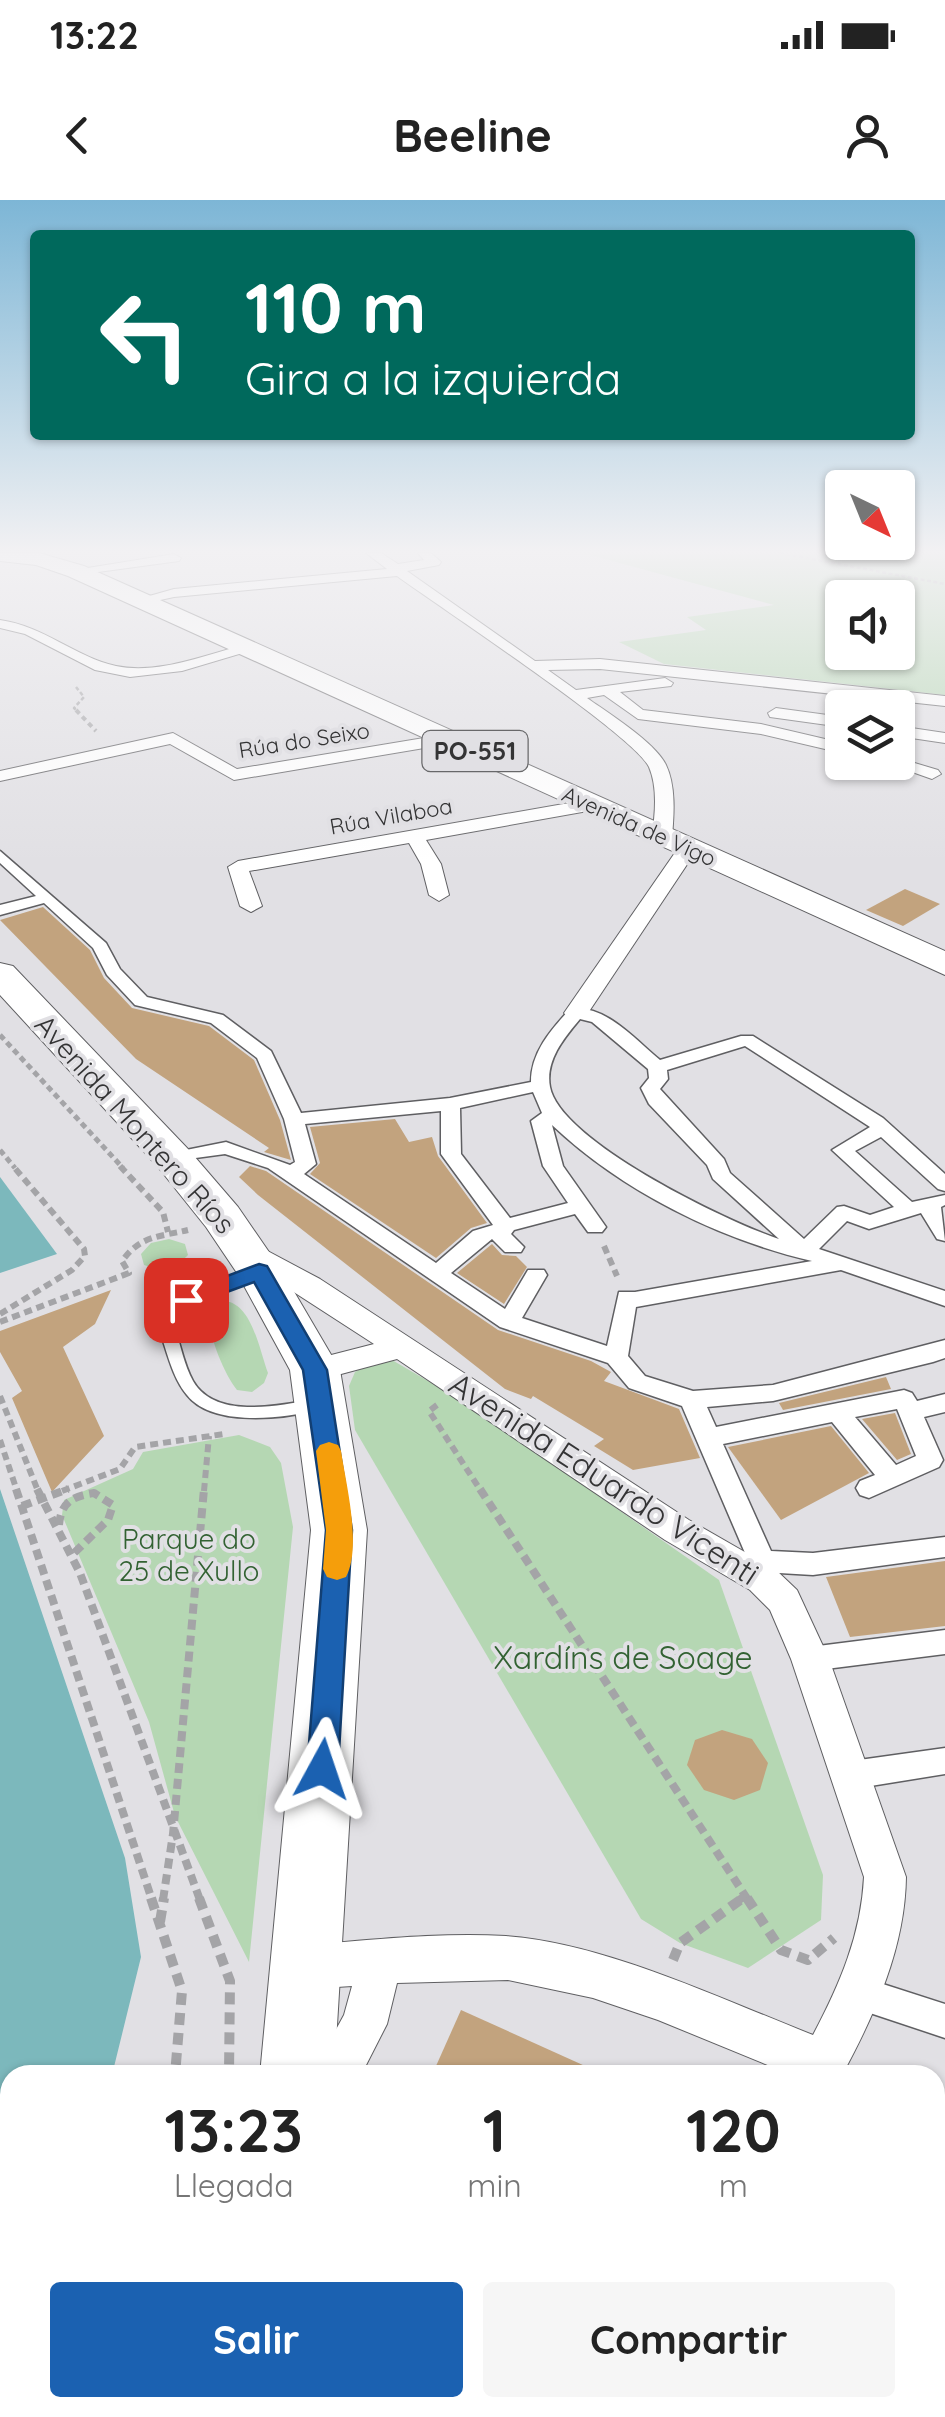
<!DOCTYPE html>
<html lang="es">
<meta charset="utf-8">
<style>
body{margin:0;font-family:Quicksand,sans-serif;background:#f6f6f6;color:#222;height:100vh;display:flex;flex-direction:column;font-size:38px;white-space:nowrap}
*{box-sizing:border-box;margin:0}
p{font-size:32px;color:#767676}
.icon{flex:none;width:55px;height:55px;fill:none;stroke:currentColor;stroke-width:2;stroke-linecap:round;stroke-linejoin:round}
.map{position:relative;flex:1;overflow:hidden}
.side{position:absolute;left:0px;top:1865px;width:945px;height:352px;display:flex;flex-direction:column;background:#fff;border-radius:30px 30px 0 0;box-shadow:0 2px 8px #0004}
.side>*{flex:none}
.hud{position:absolute;left:30px;top:30px;width:885px;height:210px;border-radius:10px;box-shadow:0 2px 8px #0004;background:#00695c;color:#fff;overflow:hidden}
.needle{width:65px;rotate:137deg}
.controls{position:absolute;left:825px;top:270px;display:grid;gap:20px}
.controls a{display:grid;place-items:center;width:90px;height:90px;border-radius:10px;background:#fff;box-shadow:0 2px 8px #0004;font-size:50px}
.pin{position:absolute;display:grid;place-items:center;width:85px;height:85px;color:#fff;margin:-42px;border-radius:20px;box-shadow:0 5px 15px #0006}
.me{position:absolute;width:110px;margin:-55px;rotate:5deg;stroke-linejoin:round;filter:drop-shadow(0 0 8px #0008)}
.turn{display:flex;align-items:center;gap:35px;height:210px;padding:0 50px;font-size:45px}
.turn .icon{width:130px;height:130px;stroke-width:2.5}
.turn b{display:block;font-size:70px;line-height:85px}
.eta{display:flex;justify-content:space-evenly;align-items:center;height:170px;text-align:center}
.eta b{font-size:60px;font-weight:700;line-height:70px}
.action{display:flex;gap:20px;margin-top:auto;padding:20px 50px}
.action a{flex:1;height:115px;border-radius:10px;background:#1b61b1;color:#fff;font-size:40px;font-weight:700;line-height:115px;text-align:center}
.action a+a{background:#f6f6f6;color:#222}
.status{display:flex;justify-content:space-between;align-items:center;height:70px;padding:0 50px;background:#fff;direction:ltr}
.status svg{height:28px;fill:currentColor}
header{display:flex;justify-content:space-between;align-items:center;height:130px;padding:0 50px;background:#fff;font-size:45px;font-weight:700}
.map>svg:first-child{display:block}
.green{fill:#b5d7b3;fill-rule:evenodd}
.water{fill:#7cb8bc}
.building{fill:#c2a37e}
.lines{fill:none;stroke-linecap:round;stroke-linejoin:round}
.service-casing{stroke:#5f5f62;stroke-width:3}
.pedestrian-casing{stroke:#5f5f62;stroke-width:3}
.minor-casing{stroke:#5f5f62;stroke-width:2}
.primary-casing{stroke:#5f5f62;stroke-width:2}
.path-far5{stroke:#a4a4a7;stroke-width:2.5;stroke-dasharray:4 2.5;stroke-linecap:butt}
.path-far4{stroke:#a4a4a7;stroke-width:4;stroke-dasharray:5 4;stroke-linecap:butt}
.path-far3{stroke:#a4a4a7;stroke-width:5;stroke-dasharray:6 4;stroke-linecap:butt}
.path-far2{stroke:#a4a4a7;stroke-width:6;stroke-dasharray:8 5;stroke-linecap:butt}
.path-far1{stroke:#a4a4a7;stroke-width:8;stroke-dasharray:10 6;stroke-linecap:butt}
.path{stroke:#a4a4a7;stroke-width:10;stroke-dasharray:12 8;stroke-linecap:butt}
.service{fill:#fff;fill-rule:evenodd}
.pedestrian{fill:#fff;fill-rule:evenodd}
.minor{fill:#fff;fill-rule:evenodd}
.primary{fill:#fff;fill-rule:evenodd}
.route{fill:#1b61b1;stroke:#123f73;stroke-width:2.5}
.slow{fill:#f59e0b}
.labels{text-anchor:middle;stroke-width:8;stroke-linejoin:round;paint-order:stroke}
.far-street-label{font-size:22px;fill:#343435;stroke:#e1e0e4}
.shield{fill:#e1e0e4;stroke:#68686a;stroke-width:2.5}
.shield-label{font-size:25px;font-weight:bold;fill:#343435}
.street-label{font-size:28px;fill:#343435;stroke:#e1e0e4}
.park-label{font-size:28px;fill:#326232;stroke:#e1e0e4}
.near-street-label{font-size:32px;fill:#343435;stroke:#e1e0e4}
.near-park-label{font-size:32px;fill:#326232;stroke:#e1e0e4}
</style>
<div class="status"><b>13:22</b><svg viewBox="0 0 49 12"><path d="M0 12V9h3v3zM5 12V6h3v6zM10 12V3h3v9zM15 12V0h3v12zM26 1h20v11H26zM47 4h2v5h-2z"/></svg></div>
<header><svg class="icon" aria-label="back" viewBox="0 0 24 24"><path d="M15 5l-7 7 7 7"/></svg>Beeline<svg class="icon" aria-label="person" viewBox="0 0 24 24"><circle cx="12" cy="8" r="4"/><path d="M4 21q1-7 8-7t8 7"/></svg></header>
<div class="map">
<svg width="945" height="2217" viewBox="0 0 945 2217">
<rect width="100%" height="100%" fill="#e1e0e4"/>
<!-- green -->
<g class="green">
<path d="M583 353H945V495L664 464 619 442 706 430 687 417 774 405ZM842 398H898V452H842Z"/>
<path d="M169 1039 185 1044 188 1055C174 1070 162 1071 144 1065L141 1054 151 1043Z"/>
<path d="M224 1101C252 1103 259 1149 268 1173L264 1183 252 1192 237 1190C223 1172 205 1129 210 1107Z"/>
<polygon points="392,1160 464,1202 719,1380 823,1675 821,1720 748,1768 680,1743 641,1719 355,1230 349,1186 355,1172 373,1162"/>
<polygon points="239,1235 270,1247 281,1263 293,1327 249,1762 175,1616 149,1522 62,1315 64,1300 133,1269 143,1252"/>
</g>
<!-- water -->
<g class="water">
<polygon points="0,977 57,1054 0,1073"/>
<polygon points="0,1289 125,1658 141,1757 112,1875 10,1875 10,2148 0,2161"/>
</g>
<!-- building -->
<g class="building">
<polygon points="905,689 940,704 903,726 866,710"/>
<polygon points="43,707 90,750 104,778 132,808 209,826 254,860 280,920 291,960 264,952 269,948 136,859 0,720"/>
<polygon points="395,919 409,942 432,937 438,956 487,1023 471,1028 436,1058 310,974 320,963 310,927"/>
<polygon points="250,966 266,971 498,1130 591,1161 611,1172 604,1181 679,1209 700,1258 633,1270 594,1246 604,1239 533,1196 531,1199 505,1189 258,995 239,977"/>
<polygon points="492,1044 502,1055 516,1056 527,1067 504,1104 457,1073"/>
<polygon points="111,1090 95,1124 63,1147 104,1236 52,1292 12,1198 22,1191 0,1152 0,1131"/>
<polygon points="886,1177 891,1189 783,1210 779,1203"/>
<polygon points="895,1213 911,1254 897,1260 862,1219"/>
<polygon points="831,1226 869,1273 781,1320 728,1247"/>
<polygon points="945,1361 945,1426 850,1437 826,1377"/>
<polygon points="722,1530 752,1539 768,1563 760,1590 734,1600 704,1590 687,1565 695,1540"/>
<polygon points="461,1810 605,1875 432,1875"/>
</g>
<g class="lines">
<defs>
<path id="service" d="M256 1068 263 1073 261 1076C227 1089 195 1097 175 1129 181 1146 184 1165 193 1181 215 1219 276 1206 311 1200L317 1202 319 1206 317 1210C282 1219 212 1227 187 1195 172 1177 167 1151 159 1129 184 1090 214 1081 256 1068Z"/>
<g id="pedestrian">
<path d="M0 651 106 743 120 769 147 797 223 815 271 851 301 913 450 898 531 882C531 852 551 830 570 809 606 804 634 839 660 860L741 836H753L883 918 945 974V991L938 989 881 937 855 951 912 1002 945 995V1005L941 1007 945 1041 937 1039 921 1013 869 1029 847 1021 819 1049 945 1091V1106L841 1070 636 1107 628 1156 645 1176 693 1191 773 1185 945 1140V1158L933 1162 773 1201 707 1207 716 1227 904 1190 912 1193 917 1201 945 1194V1212L924 1217 943 1260 939 1267 869 1298 860 1295 856 1288 860 1281 875 1275 832 1222 723 1244 771 1351 813 1353 945 1337V1357L813 1375 762 1372 740 1376 731 1373 727 1365 731 1357 745 1353 682 1206 629 1188 608 1163 500 1127 268 968 225 954 166 962 163 958 166 954 226 942 290 965 295 962 284 919 257 858 211 823 135 805 107 775 93 748 44 703 0 715V705L36 696 0 663ZM580 819 592 822 648 869 649 878 641 888 649 904 707 965 713 979 779 1039C727 1022 560 941 550 887 545 861 564 838 580 819ZM745 846 870 927 832 950 894 1007 870 1015 844 1006 837 1007 804 1039 730 973 724 959 660 889 668 879 667 870ZM533 892 542 913 531 921 543 966 568 1003 510 1018 461 954 460 908ZM441 911V954L493 1025 473 1031 436 1063 304 974 316 964 305 924ZM552 925C622 991 718 1039 812 1061L635 1092H619L607 1146 522 1118 547 1075 544 1070H528L505 1109 451 1073 492 1039 505 1052H521L524 1047 511 1034 514 1030 575 1014 588 1032H602L606 1027 563 966ZM897 1209 916 1256 896 1265 855 1217Z"/>
<polygon points="945,1430 945,1454 810,1471 800,1467 796,1459 800,1451 810,1447"/>
<polygon points="945,1548 945,1574 852,1589 841,1585 837,1575 841,1565 852,1561"/>
<polygon points="858,1776 945,1804 945,1838 846,1805 841,1793 846,1781"/>
<polygon points="935,1920 945,1924 945,1961 935,1957"/>
<polygon points="935,2127 945,2131 945,2171 935,2167"/>
<polygon points="841,2208 881,2208 879,2217 839,2217"/>
</g>
<g id="minor">
<path d="M366 353H381L398 364 424 360 418 353H431L441 362 439 365 407 371 535 461 600 459 945 496V506L600 469 548 470 576 490 665 478 673 483 671 486 620 492 643 510 761 524 842 543V553L761 534 638 519 604 495 587 498C607 512 656 543 666 565 676 586 674 614 672 636L662 642 652 636C655 615 658 588 649 567 634 535 438 406 397 376L174 397 142 404 135 400 174 389 387 369Z"/>
<polygon points="174,354 181,358 179,361 76,375 69,371"/>
<path d="M0 420C44 426 75 457 116 466 159 475 207 454 248 444L256 449 182 471 130 477 95 470 25 434 0 428Z"/>
<polygon points="776,508 842,517 842,527 770,517 768,513"/>
<polygon points="898,526 945,533 945,543 898,536"/>
<polygon points="173,533 237,569 448,534 457,539 448,544 234,580 170,544 0,581 0,571"/>
<polygon points="898,558 938,570 941,574 932,579 884,562 898,562"/>
<polygon points="592,599 601,605 599,609 426,640 441,664 449,695 439,701 429,695 421,664 409,643 249,671 262,706 251,712 240,706 228,667 238,661"/>
<polygon points="688,642 698,648 588,813 576,820 568,818 564,813 681,644"/>
<path d="M245 1039 320 1079 689 1320 776 1370 797 1390 829 1459 906 1677C905 1748 875 1814 842 1875H792L658 1820 593 1798 508 1780 397 1783 387 1824 361 1875H311L344 1815 352 1786 306 1789 290 1783 284 1767 290 1751 306 1745C372 1740 440 1732 506 1736 605 1743 721 1799 813 1835 840 1784 861 1735 864 1677L791 1459 770 1410 750 1390 665 1340 397 1159 315 1181 304 1178 299 1170 304 1162 374 1144 235 1054 231 1048 235 1042Z"/>
<polygon points="688,2208 742,2208 739,2217 685,2217"/>
</g>
<g id="primary">
<polygon points="0,353 39,353 84,366 945,751 945,775 68,376 36,365 0,361"/>
<polygon points="0,763 13,766 188,949 238,1007 282,1071 340,1170 367,1330 334,1875 260,1875 311,1330 290,1170 237,1073 206,1027 158,967 0,795"/>
<rect x="229" y="2208" width="86" height="9"/>
</g>
</defs>
<!-- service casing -->
<use href="#service" class="service-casing"/>
<!-- pedestrian casing -->
<use href="#pedestrian" class="pedestrian-casing"/>
<!-- minor casing -->
<use href="#minor" class="minor-casing"/>
<!-- primary casing -->
<use href="#primary" class="primary-casing"/>
<!-- path-far5 -->
<g class="path-far5">
<polyline points="780,353 945,384"/>
<polyline points="76,487 84,497 74,508 78,512"/>
</g>
<!-- path-far4 -->
<polyline class="path-far4" points="76,510 96,531"/>
<!-- path-far3 -->
<g class="path-far3">
<polyline points="0,835 123,968"/>
<polyline points="0,950 15,968"/>
</g>
<!-- path-far2 -->
<g class="path-far2">
<polyline points="120,966 163,1012 168,1032"/>
<polyline points="604,1046 617,1076"/>
<polyline points="0,1114 72,1070 85,1056 84,1049 13,966"/>
<path d="M0 1122 129 1073 122 1061C141 1035 159 1037 188 1030"/>
<polyline points="0,1196 38,1291"/>
<polyline points="437,1205 429,1211 481,1291"/>
<polyline points="0,1240 17,1291"/>
<polyline points="62,1291 120,1269 135,1247 224,1234"/>
<polyline points="204,1291 209,1236"/>
</g>
<!-- path-far1 -->
<g class="path-far1">
<polyline points="16,1289 152,1700"/>
<polyline points="37,1289 80,1373 200,1700"/>
<polyline points="480,1289 748,1700"/>
<polyline points="22,1306 68,1289"/>
<path d="M59 1325C61 1302 73 1296 94 1293L113 1305 108 1320 72 1355"/>
<polyline points="163,1700 173,1634 204,1289"/>
<polyline points="739,1700 745,1696"/>
</g>
<!-- path -->
<g class="path">
<polyline points="151,1698 182,1791 175,1875"/>
<polyline points="199,1698 230,1781 229,1875"/>
<polyline points="747,1698 781,1750 808,1760 834,1738"/>
<polyline points="160,1722 164,1698"/>
<polyline points="673,1760 680,1743 743,1698"/>
<polyline points="38,2217 44,2208"/>
<polyline points="154,2217 163,2208"/>
<polyline points="204,2217 205,2208"/>
</g>
<!-- service -->
<use href="#service" class="service"/>
<!-- pedestrian -->
<use href="#pedestrian" class="pedestrian"/>
<!-- minor -->
<use href="#minor" class="minor"/>
<!-- primary -->
<use href="#primary" class="primary"/>
</g>
<!-- sky -->
<linearGradient id="sky" x2="0" y2="1"><stop stop-color="#7db6d6"/><stop offset="0.53" stop-color="#f2f1f3"/><stop offset="1" stop-color="#f2f1f3" stop-opacity="0"/></linearGradient>
<rect width="945" height="663" fill="url(#sky)"/>
<!-- route -->
<polygon class="route" points="259,1064 267,1066 327,1170 352,1330 338,1569 333,1579 322,1583 312,1579 307,1569 326,1330 303,1170 254,1082 186,1107 175,1100 179,1094"/>
<!-- slow -->
<path class="slow" d="M329 1242 338 1245 341 1251C346 1284 362 1347 346 1377L337 1380 327 1377 323 1369 326 1330 316 1251 320 1245Z"/>
<g class="labels">
<!-- far-street labels -->
<g class="far-street-label">
<text transform="translate(304 540) rotate(-9)" y="8">Rúa do Seixo</text>
<text transform="translate(391 616) rotate(-10)" y="8">Rúa Vilaboa</text>
<text transform="translate(639 626) rotate(24)" y="8">Avenida de Vigo</text>
</g>
<!-- shield labels -->
<rect class="shield" x="422.5" y="531" width="105" height="40" rx="8"/>
<g class="shield-label">
<text x="475" y="560">PO-551</text>
</g>
<!-- street labels -->
<g class="street-label">
<text transform="translate(135 924) rotate(48)" y="10">Avenida Montero Ríos</text>
</g>
<!-- park labels -->
<g class="park-label">
<text x="189" y="1349">Parque do<tspan x="189" dy="32">25 de Xullo</tspan></text>
</g>
<!-- near-street labels -->
<g class="near-street-label">
<text transform="translate(604 1279) rotate(33)" y="11">Avenida Eduardo Vicenti</text>
</g>
<!-- near-park labels -->
<g class="near-park-label">
<text x="623" y="1469">Xardíns de Soage</text>
</g>
</g>
</svg>
<div class="controls">
<a><svg class="needle" viewBox="-14 -14 28 28"><path d="M0-13l5 13h-10z" fill="#e53935"/><path d="M0 13l5-13h-10z" fill="#767676"/></svg></a>
<a><svg class="icon" aria-label="sound" viewBox="0 0 24 24"><path d="M4 9h4l5-4v14l-5-4H4zM17 9q2 3 0 6"/></svg></a>
<a><svg class="icon" aria-label="layers" viewBox="0 0 24 24"><path d="M12 4l9 5-9 5-9-5zM3 14l9 5 9-5"/></svg></a>
</div>
<div class="pin" style="left:186px;top:1100px;background:#d93025"><svg class="icon" aria-label="arrive" viewBox="0 0 24 24"><path d="M6 21V4h12l-3 4 3 4H6"/></svg></div>
<svg class="me" style="left:322px;top:1569px" viewBox="-20 -20 40 40"><path d="M0-17L14 15 0 8-14 15z" fill="#1b61b1" stroke="#fff" stroke-width="4"/></svg>
<div class="hud">
<div class="turn"><svg class="icon" aria-label="left" viewBox="0 0 24 24"><path d="M17 20v-9H6M10 6l-5 5 5 5"/></svg><div><b>110 m</b>Gira a la izquierda</div></div>
</div>
<section class="side">
<div class="eta">
<div><b>13:23</b><p>Llegada</p></div>
<div><b>1</b><p>min</p></div>
<div><b>120</b><p>m</p></div>
</div>
<div class="action"><a>Salir</a><a>Compartir</a></div>
</section>
</div>
